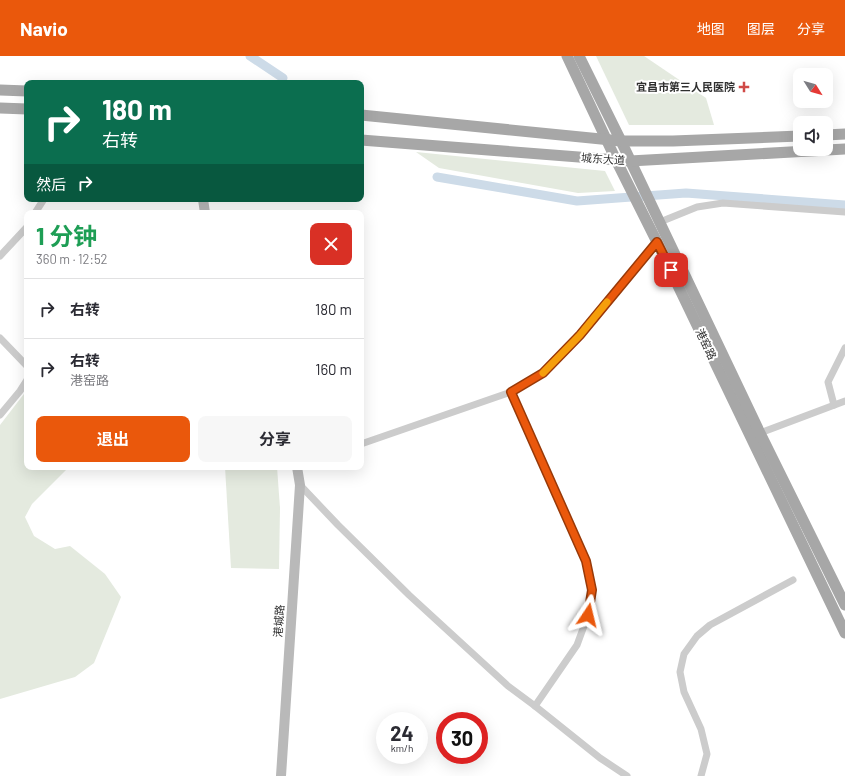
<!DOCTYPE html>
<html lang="zh">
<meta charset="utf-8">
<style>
body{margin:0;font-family:Barlow,"Noto Sans SC",sans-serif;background:#f7f7f7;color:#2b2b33;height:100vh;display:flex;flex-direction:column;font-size:15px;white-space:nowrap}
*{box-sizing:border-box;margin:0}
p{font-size:13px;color:#7c7c81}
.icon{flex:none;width:22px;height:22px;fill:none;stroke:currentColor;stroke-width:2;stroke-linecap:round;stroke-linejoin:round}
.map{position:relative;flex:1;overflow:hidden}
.side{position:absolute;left:24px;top:154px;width:340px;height:260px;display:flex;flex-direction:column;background:#fff;border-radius:8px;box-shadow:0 4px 16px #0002}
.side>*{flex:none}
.banner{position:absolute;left:24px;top:24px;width:340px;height:122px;border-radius:8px;box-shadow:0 4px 16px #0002;background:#0b6e4f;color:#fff;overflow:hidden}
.needle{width:26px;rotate:127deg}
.fabs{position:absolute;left:793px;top:12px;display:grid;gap:8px}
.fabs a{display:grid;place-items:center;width:40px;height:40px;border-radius:8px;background:#fff;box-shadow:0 4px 16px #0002;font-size:20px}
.speed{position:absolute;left:376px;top:656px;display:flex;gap:8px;font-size:20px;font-weight:700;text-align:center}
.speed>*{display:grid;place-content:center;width:52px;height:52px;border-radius:50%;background:#fff;box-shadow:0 4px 16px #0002;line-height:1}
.speed small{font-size:10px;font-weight:400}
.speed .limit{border:6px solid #d22;background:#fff;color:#111}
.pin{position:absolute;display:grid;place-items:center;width:34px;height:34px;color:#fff;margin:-17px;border-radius:8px;box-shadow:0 2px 6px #0006}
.me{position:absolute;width:44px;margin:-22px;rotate:10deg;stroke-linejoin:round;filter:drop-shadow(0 0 3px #0008)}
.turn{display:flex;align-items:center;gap:14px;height:84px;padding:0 12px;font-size:18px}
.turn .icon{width:52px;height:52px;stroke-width:2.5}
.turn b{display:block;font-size:28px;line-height:34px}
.then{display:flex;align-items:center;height:38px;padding:0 12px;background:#0003;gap:8px;font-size:15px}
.round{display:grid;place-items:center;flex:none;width:42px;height:42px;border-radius:8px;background:#f7f7f7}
.overview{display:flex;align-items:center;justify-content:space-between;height:68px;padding:0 12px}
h1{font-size:24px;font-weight:700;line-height:30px;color:#1e9e55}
.button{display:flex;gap:8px;margin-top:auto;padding:8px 12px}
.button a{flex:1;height:46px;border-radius:8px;background:#ea580c;color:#fff;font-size:16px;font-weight:700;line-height:46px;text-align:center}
.button a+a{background:#f7f7f7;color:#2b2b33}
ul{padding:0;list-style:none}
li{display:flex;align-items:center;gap:12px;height:60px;padding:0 12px;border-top:1px solid #e1e1e2}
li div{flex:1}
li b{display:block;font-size:15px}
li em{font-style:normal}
header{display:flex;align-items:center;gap:24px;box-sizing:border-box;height:56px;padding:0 20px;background:#ea580c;color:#fff}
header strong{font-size:19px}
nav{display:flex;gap:22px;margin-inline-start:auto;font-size:14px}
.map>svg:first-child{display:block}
.green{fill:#e4eadf}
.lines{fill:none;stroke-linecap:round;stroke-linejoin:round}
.canal{stroke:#cddbe8;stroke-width:9}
.street{stroke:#ccc;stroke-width:7}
.secondary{stroke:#b9b9b9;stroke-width:10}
.primary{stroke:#a7a7a7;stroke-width:11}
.route-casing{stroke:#983908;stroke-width:10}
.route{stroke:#ea580c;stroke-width:7}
.slow{stroke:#f59e0b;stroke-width:7}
.poi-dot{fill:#d04a47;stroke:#fff;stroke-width:1.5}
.labels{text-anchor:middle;stroke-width:4;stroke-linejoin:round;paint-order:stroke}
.poi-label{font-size:11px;font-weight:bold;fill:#2f2f2f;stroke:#fff;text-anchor:end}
.street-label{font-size:11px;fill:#2f2f2f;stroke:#fff}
</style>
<header>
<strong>Navio</strong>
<nav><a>地图</a><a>图层</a><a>分享</a></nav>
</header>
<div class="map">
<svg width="845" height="720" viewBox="0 0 845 720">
<rect width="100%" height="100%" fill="#fff"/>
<!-- green -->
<g class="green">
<polygon points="596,0 644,0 706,42 714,69 629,69"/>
<polygon points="416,96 605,115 615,135 578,137 439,112"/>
<polygon points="27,334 27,411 69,411 32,448 25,461 34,480 55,493 70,490 105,518 121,541 94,607 75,621 0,643 0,369"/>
<polygon points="225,411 277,411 280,452 279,513 231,512"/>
</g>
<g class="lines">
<!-- canal -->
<g class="canal">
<polyline points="250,0 283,22"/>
<polyline points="437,121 577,145 686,137 845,149"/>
</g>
<!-- street -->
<g class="street">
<polyline points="35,157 44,143"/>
<polyline points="660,166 697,151 723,147 845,156"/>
<polyline points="0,200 27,171"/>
<polyline points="0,282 27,310"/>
<polyline points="511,336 586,505 592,535 588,559 577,589 535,650"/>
<polyline points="834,349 828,326 845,292"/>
<polyline points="0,359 20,335 27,324"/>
<polyline points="760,377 845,345"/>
<polyline points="361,388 511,336 543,317 580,279 657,186"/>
<polyline points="300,429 338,469 409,539 508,630 535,650 600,702 627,720"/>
<polyline points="701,720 707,698 701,673 684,636 680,616 684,598 697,580 710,569 793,524"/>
</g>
<!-- secondary -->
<g class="secondary">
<polyline points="203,143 205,157"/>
<polyline points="281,720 300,429 297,411"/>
</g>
<!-- primary -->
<g class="primary">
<polyline points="567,0 616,104 657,186 845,577"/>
<polyline points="579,0 621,85 760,377 845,549"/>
<polyline points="0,34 27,35"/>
<polyline points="0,52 27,53"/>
<polyline points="361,59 621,85 673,85 800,80"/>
<polyline points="826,79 845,78"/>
<polyline points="361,84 630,105 845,93"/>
</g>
</g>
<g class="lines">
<defs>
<polyline id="route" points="588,559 592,534 586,505 511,336 543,317 580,279 657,186 671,214"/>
</defs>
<!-- route casing -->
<use href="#route" class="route-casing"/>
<!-- route -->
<use href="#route" class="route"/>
<!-- slow -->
<polyline class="slow" points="543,317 580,279 607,246"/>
</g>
<!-- markers -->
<path class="poi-dot" d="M742 25h4v4h4v4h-4v4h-4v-4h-4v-4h4z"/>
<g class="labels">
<!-- poi labels -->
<g class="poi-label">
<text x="735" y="35">宜昌市第三人民医院</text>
</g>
<!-- street labels -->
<g class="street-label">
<text transform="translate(603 103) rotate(4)" y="4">城东大道</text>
<text transform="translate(706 288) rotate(64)" y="4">港窑路</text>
<text transform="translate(279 565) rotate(-86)" y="4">港城路</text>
</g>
</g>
</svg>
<div class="fabs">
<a><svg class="needle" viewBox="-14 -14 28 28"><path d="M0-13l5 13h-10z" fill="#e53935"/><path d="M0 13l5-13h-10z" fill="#7c7c81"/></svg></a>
<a><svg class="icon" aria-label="sound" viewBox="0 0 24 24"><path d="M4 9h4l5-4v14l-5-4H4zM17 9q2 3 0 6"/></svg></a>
</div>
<div class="speed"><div>24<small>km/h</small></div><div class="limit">30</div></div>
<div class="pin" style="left:671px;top:214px;background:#d93025"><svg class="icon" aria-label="arrive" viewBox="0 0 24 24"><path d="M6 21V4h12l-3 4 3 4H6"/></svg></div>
<svg class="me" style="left:588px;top:559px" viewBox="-20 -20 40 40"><path d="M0-17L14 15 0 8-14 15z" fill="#ea580c" stroke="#fff" stroke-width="4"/></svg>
<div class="banner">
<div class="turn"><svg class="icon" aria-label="right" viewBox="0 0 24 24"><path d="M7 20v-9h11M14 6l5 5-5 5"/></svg><div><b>180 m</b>右转</div></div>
<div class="then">然后<svg class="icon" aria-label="right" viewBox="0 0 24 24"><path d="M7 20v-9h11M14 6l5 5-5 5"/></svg></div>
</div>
<section class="side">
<div class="overview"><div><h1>1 分钟</h1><p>360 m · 12:52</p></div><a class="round" style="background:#d93025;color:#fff"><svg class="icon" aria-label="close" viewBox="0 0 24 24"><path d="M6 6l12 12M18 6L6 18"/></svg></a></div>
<ul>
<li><svg class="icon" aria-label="right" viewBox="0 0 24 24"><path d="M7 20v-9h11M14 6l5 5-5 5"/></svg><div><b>右转</b></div><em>180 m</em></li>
<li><svg class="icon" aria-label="right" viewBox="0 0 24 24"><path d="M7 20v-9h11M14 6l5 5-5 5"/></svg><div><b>右转</b><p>港窑路</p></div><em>160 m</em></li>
</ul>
<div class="button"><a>退出</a><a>分享</a></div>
</section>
</div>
